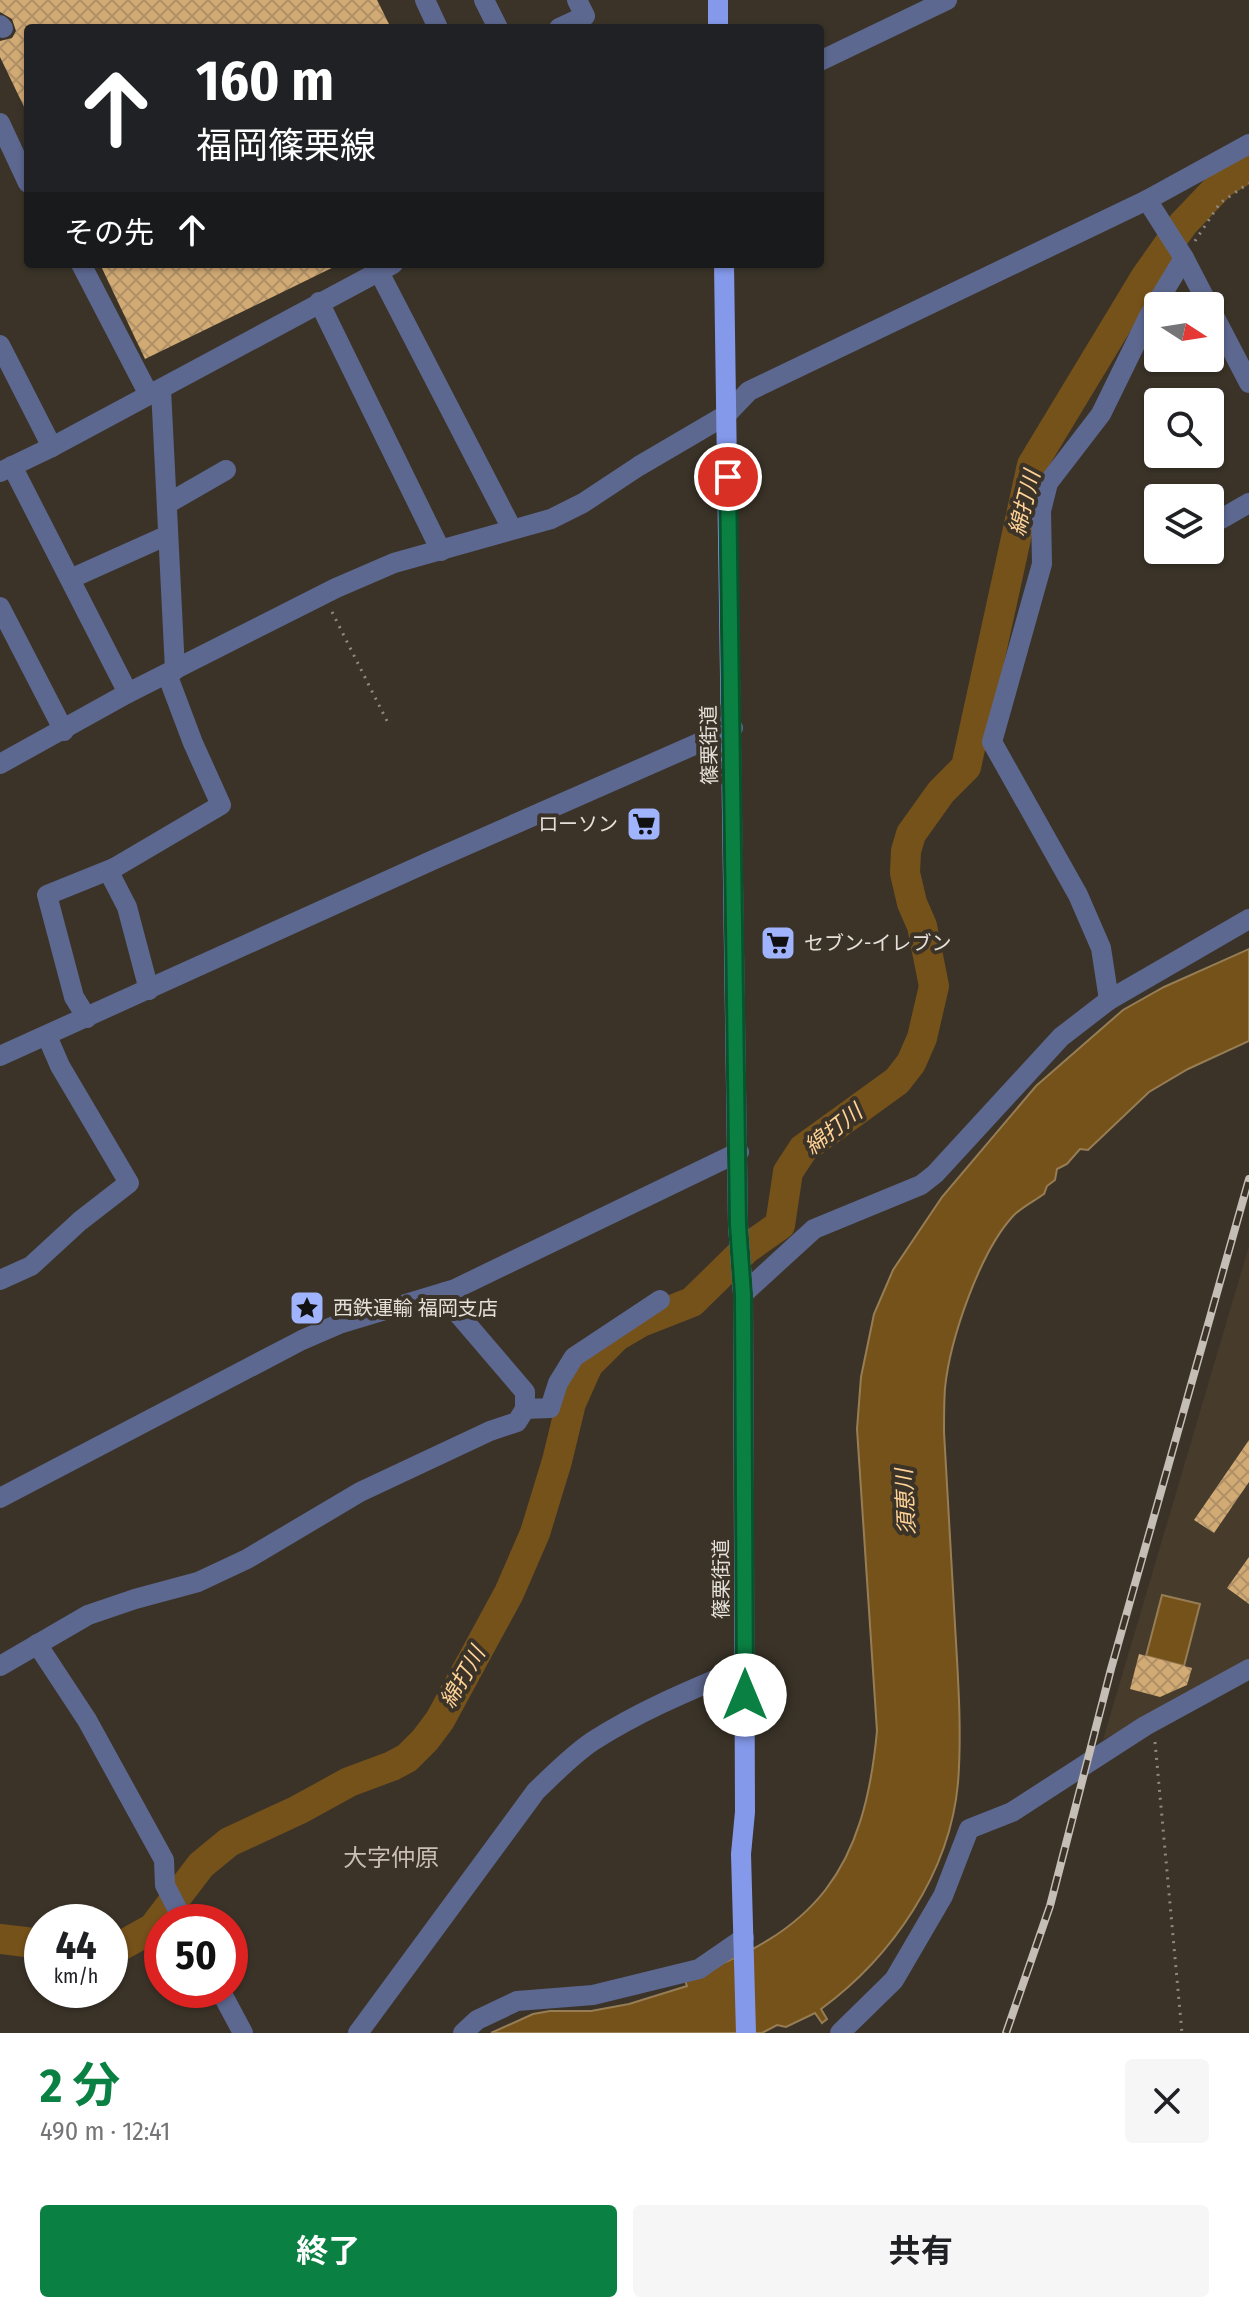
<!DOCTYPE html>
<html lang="ja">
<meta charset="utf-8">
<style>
body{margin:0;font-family:"Fira Sans Condensed","Noto Sans JP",sans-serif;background:#f6f6f6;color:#202124;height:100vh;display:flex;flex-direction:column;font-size:30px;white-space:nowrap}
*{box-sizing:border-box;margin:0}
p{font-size:26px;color:#757577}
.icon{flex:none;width:44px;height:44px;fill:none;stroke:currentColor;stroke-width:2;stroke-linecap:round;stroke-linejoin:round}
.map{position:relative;height:2033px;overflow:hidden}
.side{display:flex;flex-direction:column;background:#fff;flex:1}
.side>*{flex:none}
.guide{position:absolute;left:24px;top:24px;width:800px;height:244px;border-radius:8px;box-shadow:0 2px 6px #0004;background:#202124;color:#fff;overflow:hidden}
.needle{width:52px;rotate:102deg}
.controls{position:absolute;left:1144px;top:292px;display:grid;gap:16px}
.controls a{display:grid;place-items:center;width:80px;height:80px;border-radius:8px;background:#fff;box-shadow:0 2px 6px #0004;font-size:40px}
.speed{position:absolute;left:24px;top:1904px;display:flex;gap:16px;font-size:40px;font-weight:700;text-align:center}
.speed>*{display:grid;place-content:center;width:104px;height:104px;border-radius:50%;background:#fff;box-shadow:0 2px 6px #0004;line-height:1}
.speed small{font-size:20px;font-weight:400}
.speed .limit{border:12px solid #d22;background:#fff;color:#111}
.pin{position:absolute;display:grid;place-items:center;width:68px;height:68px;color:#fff;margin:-34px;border:4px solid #fff;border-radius:50%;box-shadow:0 2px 8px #0007}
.me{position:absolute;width:88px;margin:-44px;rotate:0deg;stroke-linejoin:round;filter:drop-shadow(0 0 6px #0008)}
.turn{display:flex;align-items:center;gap:28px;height:168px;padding:0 40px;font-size:36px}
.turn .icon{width:104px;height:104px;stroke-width:2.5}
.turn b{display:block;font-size:56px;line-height:68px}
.then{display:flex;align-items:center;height:76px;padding:0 40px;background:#0003;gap:16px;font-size:30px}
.round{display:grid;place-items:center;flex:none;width:84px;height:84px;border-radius:8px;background:#f6f6f6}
.summary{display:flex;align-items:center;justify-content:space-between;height:136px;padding:0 40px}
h1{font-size:48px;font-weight:700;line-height:60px;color:#0b8043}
.primary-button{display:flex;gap:16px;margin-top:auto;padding:16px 40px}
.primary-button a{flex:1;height:92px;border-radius:8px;background:#0b8043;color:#fff;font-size:32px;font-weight:700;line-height:92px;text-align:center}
.primary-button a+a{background:#f6f6f6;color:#202124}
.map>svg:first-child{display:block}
.built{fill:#473b2c}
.water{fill:#76521b;stroke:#977d54;stroke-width:2}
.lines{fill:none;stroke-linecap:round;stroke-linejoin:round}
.river{stroke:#76521b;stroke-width:30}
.building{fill:url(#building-cross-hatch)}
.path{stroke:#908980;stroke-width:3;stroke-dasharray:2 6;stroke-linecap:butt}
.minor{stroke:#5d6890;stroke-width:20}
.major{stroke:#8599eb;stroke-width:20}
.rail-casing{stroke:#c4beb6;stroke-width:8}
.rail{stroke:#3b3328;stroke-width:5;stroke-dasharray:15;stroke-linecap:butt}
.route-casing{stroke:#07532c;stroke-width:20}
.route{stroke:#0b8043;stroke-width:14}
.labels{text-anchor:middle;stroke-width:8;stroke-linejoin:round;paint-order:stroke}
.street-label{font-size:20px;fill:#e5e0d9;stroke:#3b3328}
.poi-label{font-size:20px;fill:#e5e0d9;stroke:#3b3328;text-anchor:start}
.water-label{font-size:22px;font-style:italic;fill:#ffd296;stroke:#3b3328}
.quarter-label{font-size:24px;fill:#c9beb2;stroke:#3b3328}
</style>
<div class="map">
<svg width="1249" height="2033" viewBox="0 0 1249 2033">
<defs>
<pattern id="building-cross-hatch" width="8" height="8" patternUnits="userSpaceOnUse" patternTransform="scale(2)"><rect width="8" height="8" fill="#d2aa74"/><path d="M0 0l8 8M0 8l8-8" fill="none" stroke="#af9067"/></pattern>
</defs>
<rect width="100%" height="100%" fill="#3b3328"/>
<!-- built -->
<polygon class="built" points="1249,1246 1249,1660 1103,1740"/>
<!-- water -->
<g class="water">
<path d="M1249 949V1041L1188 1069 1149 1092 1088 1150 1080 1149 1067 1164 1057 1169 1055 1180 1047 1186 1044 1194C1034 1201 1022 1207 1014 1215 980 1251 950 1339 945 1388 944 1402 944 1417 944 1432 948 1496 951 1561 955 1625 958 1677 962 1731 958 1783 950 1873 892 1957 821 2009L827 2019 822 2023 815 2013 786 2027 777 2025 762 2033H491L533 2014 550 2011H591L629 2004 687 1986 684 1978C817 1933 864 1870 877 1731L857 1429 861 1377 874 1314 893 1270 942 1197 1036 1086 1123 1010 1164 987Z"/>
<polygon points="1162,1595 1200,1604 1184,1666 1146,1656"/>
</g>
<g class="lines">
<!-- river -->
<g class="river">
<polyline points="0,1939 42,1944"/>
<polyline points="110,1952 153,1928 201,1865 229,1842 298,1810 349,1782 392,1766 407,1758 425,1740 440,1720 509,1593 535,1533 557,1461 571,1403 588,1365 617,1336 641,1322 692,1302 746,1249 780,1225 788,1172 803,1149 897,1081 911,1063 922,1038 934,986 922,926 912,903 905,873 906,851 911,834 941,792 966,767 1032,465 1145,278 1183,224 1222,183 1249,167"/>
</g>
</g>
<!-- building -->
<g class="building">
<polygon points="0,0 377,0 391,28 28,28 28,115 0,57 0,41 12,38 16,31 12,19 0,12"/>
<polygon points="100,264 340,264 145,359"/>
<polygon points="1249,1440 1249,1482 1214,1533 1194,1520"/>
<polygon points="1249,1557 1249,1604 1227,1588"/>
<polygon points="1139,1654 1192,1668 1187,1685 1160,1697 1130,1689"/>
</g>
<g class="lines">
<!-- path -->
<g class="path">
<polyline points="1195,241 1220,203 1249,183"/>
<polyline points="332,612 387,721"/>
<polyline points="1155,1742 1182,2033"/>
</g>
<!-- minor -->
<g class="minor">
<polyline points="425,0 438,28"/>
<polyline points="484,0 498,28"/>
<polyline points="0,25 3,28"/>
<polyline points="559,28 585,16 577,0"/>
<polyline points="820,61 947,0"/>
<polyline points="0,123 28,183"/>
<polyline points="1184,258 1209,306"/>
<polyline points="81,264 149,395"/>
<polyline points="378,270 512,529"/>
<polyline points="319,302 441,551"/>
<polyline points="1210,308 1249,383"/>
<polyline points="0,345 52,447"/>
<polyline points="161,389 175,670"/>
<polyline points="12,466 128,693"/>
<polyline points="0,472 52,447 393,264"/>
<polyline points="167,504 226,470"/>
<polyline points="1221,519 1249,503"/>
<polyline points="70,579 168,535"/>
<polyline points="0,607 64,731"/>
<polyline points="0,764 128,693 336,588 394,563 551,519 583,503 639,466 726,415 749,391 1147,200 1249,144"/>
<polyline points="149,990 127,907 111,876 114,868 221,805 193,743 167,674"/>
<polyline points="1109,1000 1101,948 1078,895 992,742 1042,564 1041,511 1048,483 1101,414 1149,316 1184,258 1147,200"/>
<polyline points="87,1018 74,997 47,895 114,868"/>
<polyline points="0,1056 433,860 733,728"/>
<polyline points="0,1280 31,1266 80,1221 129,1183 60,1066 47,1036"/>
<polyline points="743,1294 814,1229 921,1185 935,1174 1061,1037 1109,1000 1249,919"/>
<polyline points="525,1409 550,1408 558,1383 574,1357 660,1300"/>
<polyline points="0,1498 302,1340 339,1324 455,1289 739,1152"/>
<polyline points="37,1644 87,1720 164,1860 165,1885 184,1922"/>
<polyline points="0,1666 88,1615 135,1599 198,1582 247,1559 360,1492 490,1431 517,1422 525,1409 525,1392 448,1302 445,1292"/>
<polyline points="220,1990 243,2033"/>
<path d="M358 2033 536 1791C554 1774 572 1755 593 1741 641 1710 693 1689 745 1667"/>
<polyline points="463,2033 477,2020 517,2001 593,1995 699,1969 744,1938"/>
<polyline points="840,2033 894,1980 943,1896 969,1829 1012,1812 1145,1726 1249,1669"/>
</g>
<!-- major -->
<g class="major">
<polyline points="718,0 718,28"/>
<polyline points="724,264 738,1225 743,1294 745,1812 741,1854 746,2033"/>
</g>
<defs>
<polyline id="rail" points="1006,2033 1050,1906 1111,1669 1249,1179"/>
</defs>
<!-- rail casing -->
<use href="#rail" class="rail-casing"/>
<!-- rail -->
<use href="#rail" class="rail"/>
</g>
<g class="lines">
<defs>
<polyline id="route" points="728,477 738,1225 743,1294 745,1695"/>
</defs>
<!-- route casing -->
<use href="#route" class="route-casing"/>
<!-- route -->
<use href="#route" class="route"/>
</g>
<!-- icons -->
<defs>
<symbol id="supermarket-square" viewBox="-11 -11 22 22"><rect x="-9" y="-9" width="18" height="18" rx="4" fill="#a0b3fd" stroke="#3b3328"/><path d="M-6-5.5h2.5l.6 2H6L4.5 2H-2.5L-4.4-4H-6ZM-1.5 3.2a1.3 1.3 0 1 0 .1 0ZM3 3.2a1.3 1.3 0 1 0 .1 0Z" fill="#111"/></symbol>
<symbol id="sight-square" viewBox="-11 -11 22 22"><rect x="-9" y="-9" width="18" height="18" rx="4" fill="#a0b3fd" stroke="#3b3328"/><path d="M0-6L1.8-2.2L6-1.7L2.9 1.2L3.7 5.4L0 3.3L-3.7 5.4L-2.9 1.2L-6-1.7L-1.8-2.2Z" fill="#111"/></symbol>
</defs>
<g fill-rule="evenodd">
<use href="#supermarket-square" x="624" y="804" width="40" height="40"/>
<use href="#supermarket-square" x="758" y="923" width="40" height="40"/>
<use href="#sight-square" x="287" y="1288" width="40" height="40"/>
</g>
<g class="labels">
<!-- street labels -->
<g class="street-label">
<text transform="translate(709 745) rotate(-91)" y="7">篠栗街道</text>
<text transform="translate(721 1579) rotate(-90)" y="7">篠栗街道</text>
</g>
<!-- poi labels -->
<g class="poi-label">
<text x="618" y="831" text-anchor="end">ローソン</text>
<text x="804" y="950">セブン-イレブン</text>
<text x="333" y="1315">西鉄運輸 福岡支店</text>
</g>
<!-- water labels -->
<g class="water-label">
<text transform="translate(1024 503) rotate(-76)" y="8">綿打川</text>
<text transform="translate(833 1129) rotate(-38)" y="8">綿打川</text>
<text transform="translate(905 1502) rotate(-93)" y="8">須恵川</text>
<text transform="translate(462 1677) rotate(-60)" y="8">綿打川</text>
</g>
<!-- quarter labels -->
<g class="quarter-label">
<text x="391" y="1866">大字仲原</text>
</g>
</g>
</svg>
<div class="controls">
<a><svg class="needle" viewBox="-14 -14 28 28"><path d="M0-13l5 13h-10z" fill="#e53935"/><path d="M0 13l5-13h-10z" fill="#757577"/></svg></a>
<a><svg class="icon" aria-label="search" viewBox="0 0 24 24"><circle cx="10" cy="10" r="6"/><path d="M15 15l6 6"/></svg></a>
<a><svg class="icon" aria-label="layers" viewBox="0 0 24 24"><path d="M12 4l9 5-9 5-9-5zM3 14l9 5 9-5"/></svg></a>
</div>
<div class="speed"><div>44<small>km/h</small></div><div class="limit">50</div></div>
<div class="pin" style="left:728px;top:477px;background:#d93025"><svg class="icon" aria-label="arrive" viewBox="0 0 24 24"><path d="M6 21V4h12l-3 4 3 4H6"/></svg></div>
<svg class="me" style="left:745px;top:1695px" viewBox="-20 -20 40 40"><circle r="19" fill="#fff"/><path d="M0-13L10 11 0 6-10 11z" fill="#0b8043"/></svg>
<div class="guide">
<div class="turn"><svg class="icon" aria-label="ahead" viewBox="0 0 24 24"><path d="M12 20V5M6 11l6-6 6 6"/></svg><div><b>160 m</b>福岡篠栗線</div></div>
<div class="then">その先<svg class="icon" aria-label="ahead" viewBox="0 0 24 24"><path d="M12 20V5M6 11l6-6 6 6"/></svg></div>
</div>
</div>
<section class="side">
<div class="summary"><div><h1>2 分</h1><p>490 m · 12:41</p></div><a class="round"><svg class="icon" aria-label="close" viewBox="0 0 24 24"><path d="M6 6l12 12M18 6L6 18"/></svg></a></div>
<div class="primary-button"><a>終了</a><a>共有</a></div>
</section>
